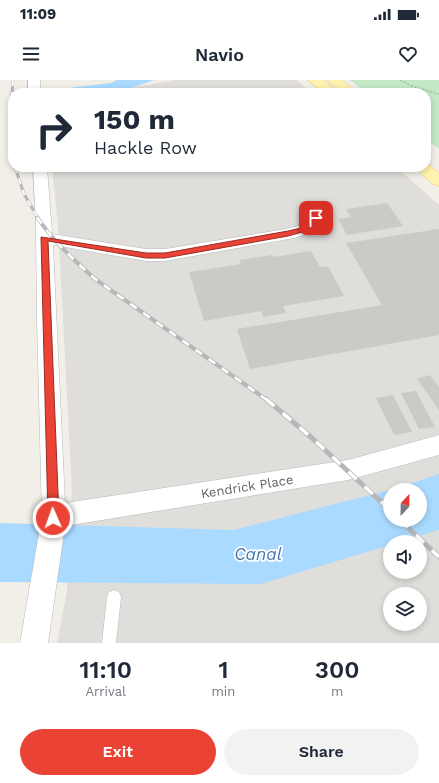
<!DOCTYPE html>
<style>
body{margin:0;font-family:"Work Sans",sans-serif;background:#f2f2f3;color:#1f2937;height:100vh;display:flex;flex-direction:column;font-size:15px;white-space:nowrap}
*{box-sizing:border-box;margin:0}
p{font-size:13px;color:#747a83}
.icon{flex:none;width:22px;height:22px;fill:none;stroke:currentColor;stroke-width:2;stroke-linecap:round;stroke-linejoin:round}
.map{position:relative;height:563px;overflow:hidden}
.side{display:flex;flex-direction:column;background:#fff;flex:1}
.side>*{flex:none}
.guide{position:absolute;left:8px;top:8px;width:423px;height:84px;border-radius:16px;box-shadow:0 2px 6px #0003;background:#fff;color:#1f2937;overflow:hidden}
.needle{width:26px;rotate:22deg}
.controls{position:absolute;left:383px;top:403px;display:grid;gap:8px}
.controls a{display:grid;place-items:center;width:44px;height:44px;border-radius:50%;background:#fff;box-shadow:0 2px 6px #0003;font-size:20px}
.pin{position:absolute;display:grid;place-items:center;width:34px;height:34px;color:#fff;margin:-17px;border-radius:8px;box-shadow:0 2px 6px #0006}
.me{position:absolute;width:44px;margin:-22px;rotate:358deg;stroke-linejoin:round;filter:drop-shadow(0 0 3px #0008)}
.turn{display:flex;align-items:center;gap:14px;height:84px;padding:0 20px;font-size:18px}
.turn .icon{width:52px;height:52px;stroke-width:2.5}
.turn b{display:block;font-size:28px;line-height:34px}
.eta{display:flex;justify-content:space-evenly;align-items:center;height:68px;text-align:center}
.eta b{font-size:24px;font-weight:600;line-height:28px}
.button{display:flex;gap:8px;margin-top:auto;padding:8px 20px}
.button a{flex:1;height:46px;border-radius:24px;background:#ea4335;color:#fff;font-size:16px;font-weight:600;line-height:46px;text-align:center}
.button a+a{background:#f2f2f3;color:#1f2937}
.status{display:flex;justify-content:space-between;align-items:center;height:28px;padding:0 20px;background:#fff;direction:ltr}
.status svg{height:11px;fill:currentColor}
header{display:flex;justify-content:space-between;align-items:center;height:52px;padding:0 20px;background:#fff;font-size:18px;font-weight:600}
.map>svg:first-child{display:block}
.industrial{fill:#e0deda;fill-rule:evenodd}
.green{fill:#c5e8c5}
.water{fill:#aadaff}
.building{fill:#cccac5}
.lines{fill:none;stroke-linecap:round;stroke-linejoin:round}
.service-casing{stroke:#b5b8bc;stroke-width:1}
.minor-casing{stroke:#b5b8bc;stroke-width:1}
.primary-casing{stroke:#f2c960;stroke-width:1}
.path{stroke:#9cc7a9;stroke-width:1.5;stroke-dasharray:2.5 1.5;stroke-linecap:butt}
.service{fill:#fff;fill-rule:evenodd}
.minor{fill:#fff;fill-rule:evenodd}
.primary{fill:#fff2af;fill-rule:evenodd}
.rail-far2-casing{stroke:#b6b7b8;stroke-width:3}
.rail-far1-casing{stroke:#b6b7b8;stroke-width:4}
.rail-casing{stroke:#b6b7b8;stroke-width:5}
.rail-far2{stroke:#fff;stroke-width:2;stroke-dasharray:6;stroke-linecap:butt}
.rail-far1{stroke:#fff;stroke-width:2.5;stroke-dasharray:8;stroke-linecap:butt}
.rail{stroke:#fff;stroke-width:3.5;stroke-dasharray:11;stroke-linecap:butt}
.route{fill:#ea4335;stroke:#982c22}
.labels{text-anchor:middle;stroke-width:3.5;stroke-linejoin:round;paint-order:stroke}
.street-label{font-size:13px;fill:#5f6368;stroke:#fff}
.near-water-label{font-size:17px;font-style:italic;fill:#4174aa;stroke:#fff}
</style>
<div class="status"><b>11:09</b><svg viewBox="0 0 49 12"><path d="M0 12V9h3v3zM5 12V6h3v6zM10 12V3h3v9zM15 12V0h3v12zM26 1h20v11H26zM47 4h2v5h-2z"/></svg></div>
<header><svg class="icon" aria-label="menu" viewBox="0 0 24 24"><path d="M4 6h16M4 12h16M4 18h16"/></svg>Navio<svg class="icon" aria-label="heart" viewBox="0 0 24 24"><path d="M12 20l-8-8c-3-5 5-10 8-4 3-6 11-1 8 4z"/></svg></header>
<div class="map">
<svg width="439" height="563" viewBox="0 0 439 563">
<rect width="100%" height="100%" fill="#f1efe8"/>
<!-- industrial -->
<g class="industrial">
<polygon points="176,0 297,0 312,13 98,13"/>
<path d="M52 87H396L439 125V563H57L67 511 72 411 58 145ZM390 410H420V440H390ZM390 462H420V492H390ZM390 514H420V544H390Z"/>
</g>
<!-- green -->
<polygon class="green" points="350,0 439,0 439,69 426,59 426,13 367,13"/>
<!-- water -->
<g class="water">
<polygon points="117,0 154,0 123,11 104,13 26,13 111,3"/>
<polygon points="439,394 439,450 398,462 390,462 390,465 261,504 0,502 0,443 233,450 390,410 390,440 420,440 420,410 391,410"/>
</g>
<!-- building -->
<g class="building">
<polygon points="387,123 403,146 347,155 338,139 351,137 346,129"/>
<polygon points="439,149 439,255 250,289 237,249 382,225 346,163"/>
<polygon points="311,171 320,187 328,186 344,216 283,226 286,233 263,237 261,231 204,241 189,192 241,184 239,180 273,175 274,177"/>
<polygon points="430,295 439,307 439,330 417,299"/>
<polygon points="416,311 435,347 419,349 401,313"/>
<polygon points="393,315 412,352 394,355 376,318"/>
</g>
<g class="lines">
<defs>
<polygon id="service" points="114,510 119,512 121,517 116,563 102,563 107,517 109,512"/>
<g id="minor">
<rect x="28" y="0" width="12" height="13"/>
<path d="M33 87H47L52 154 146 169H165L286 149C290 148 296 147 299 145 308 139 310 130 322 134L324 137 310 153 294 158 165 181H146L53 165 65 423 348 380 439 355V375L348 400 65 446 48 563H20L42 436 37 240 36 146Z"/>
</g>
<g id="primary">
<polygon points="308,0 323,0 338,13 323,13"/>
<polygon points="327,0 342,0 357,13 342,13"/>
<polygon points="426,83 439,93 439,106 433,104 414,87 426,87"/>
</g>
</defs>
<!-- service casing -->
<use href="#service" class="service-casing"/>
<!-- minor casing -->
<use href="#minor" class="minor-casing"/>
<!-- primary casing -->
<use href="#primary" class="primary-casing"/>
<!-- path -->
<polyline class="path" points="400,0 412,6 439,14"/>
<!-- service -->
<use href="#service" class="service"/>
<!-- minor -->
<use href="#minor" class="minor"/>
<!-- primary -->
<use href="#primary" class="primary"/>
<defs>
<g id="rail-far2">
<polyline points="13,0 10,39 13,78"/>
<polyline points="15,87 24,114 38,138"/>
</g>
<path id="rail-far1" d="M37 137C53 161 74 180 95 199L267 320"/>
<g id="rail">
<polyline points="266,319 312,358 390,430"/>
<polyline points="400,440 439,477"/>
</g>
</defs>
<!-- rail-far2 casing -->
<use href="#rail-far2" class="rail-far2-casing"/>
<!-- rail-far1 casing -->
<use href="#rail-far1" class="rail-far1-casing"/>
<!-- rail casing -->
<use href="#rail" class="rail-casing"/>
<!-- rail-far2 -->
<use href="#rail-far2" class="rail-far2"/>
<!-- rail-far1 -->
<use href="#rail-far1" class="rail-far1"/>
<!-- rail -->
<use href="#rail" class="rail"/>
</g>
<!-- route -->
<polygon class="route" points="316,135 320,138 306,151 288,156 165,178 146,178 48,161 59,438 57,441 53,443 49,441 48,438 41,157 146,173 165,173 288,151 301,148"/>
<g class="labels">
<!-- street labels -->
<g class="street-label">
<text transform="translate(247 406) rotate(-9)" y="5">Kendrick Place</text>
</g>
<!-- near-water labels -->
<g class="near-water-label">
<text x="258" y="480">Canal</text>
</g>
</g>
</svg>
<div class="controls">
<a><svg class="needle" viewBox="-14 -14 28 28"><path d="M0-13l5 13h-10z" fill="#e53935"/><path d="M0 13l5-13h-10z" fill="#747a83"/></svg></a>
<a><svg class="icon" aria-label="sound" viewBox="0 0 24 24"><path d="M4 9h4l5-4v14l-5-4H4zM17 9q2 3 0 6"/></svg></a>
<a><svg class="icon" aria-label="layers" viewBox="0 0 24 24"><path d="M12 4l9 5-9 5-9-5zM3 14l9 5 9-5"/></svg></a>
</div>
<div class="pin" style="left:316px;top:138px;background:#d93025"><svg class="icon" aria-label="arrive" viewBox="0 0 24 24"><path d="M6 21V4h12l-3 4 3 4H6"/></svg></div>
<svg class="me" style="left:53px;top:438px" viewBox="-20 -20 40 40"><circle r="17" fill="#ea4335" stroke="#fff" stroke-width="3"/><path d="M0-11L8 9 0 5-8 9z" fill="#fff"/></svg>
<div class="guide">
<div class="turn"><svg class="icon" aria-label="right" viewBox="0 0 24 24"><path d="M7 20v-9h11M14 6l5 5-5 5"/></svg><div><b>150 m</b>Hackle Row</div></div>
</div>
</div>
<section class="side">
<div class="eta">
<div><b>11:10</b><p>Arrival</p></div>
<div><b>1</b><p>min</p></div>
<div><b>300</b><p>m</p></div>
</div>
<div class="button"><a>Exit</a><a>Share</a></div>
</section>
